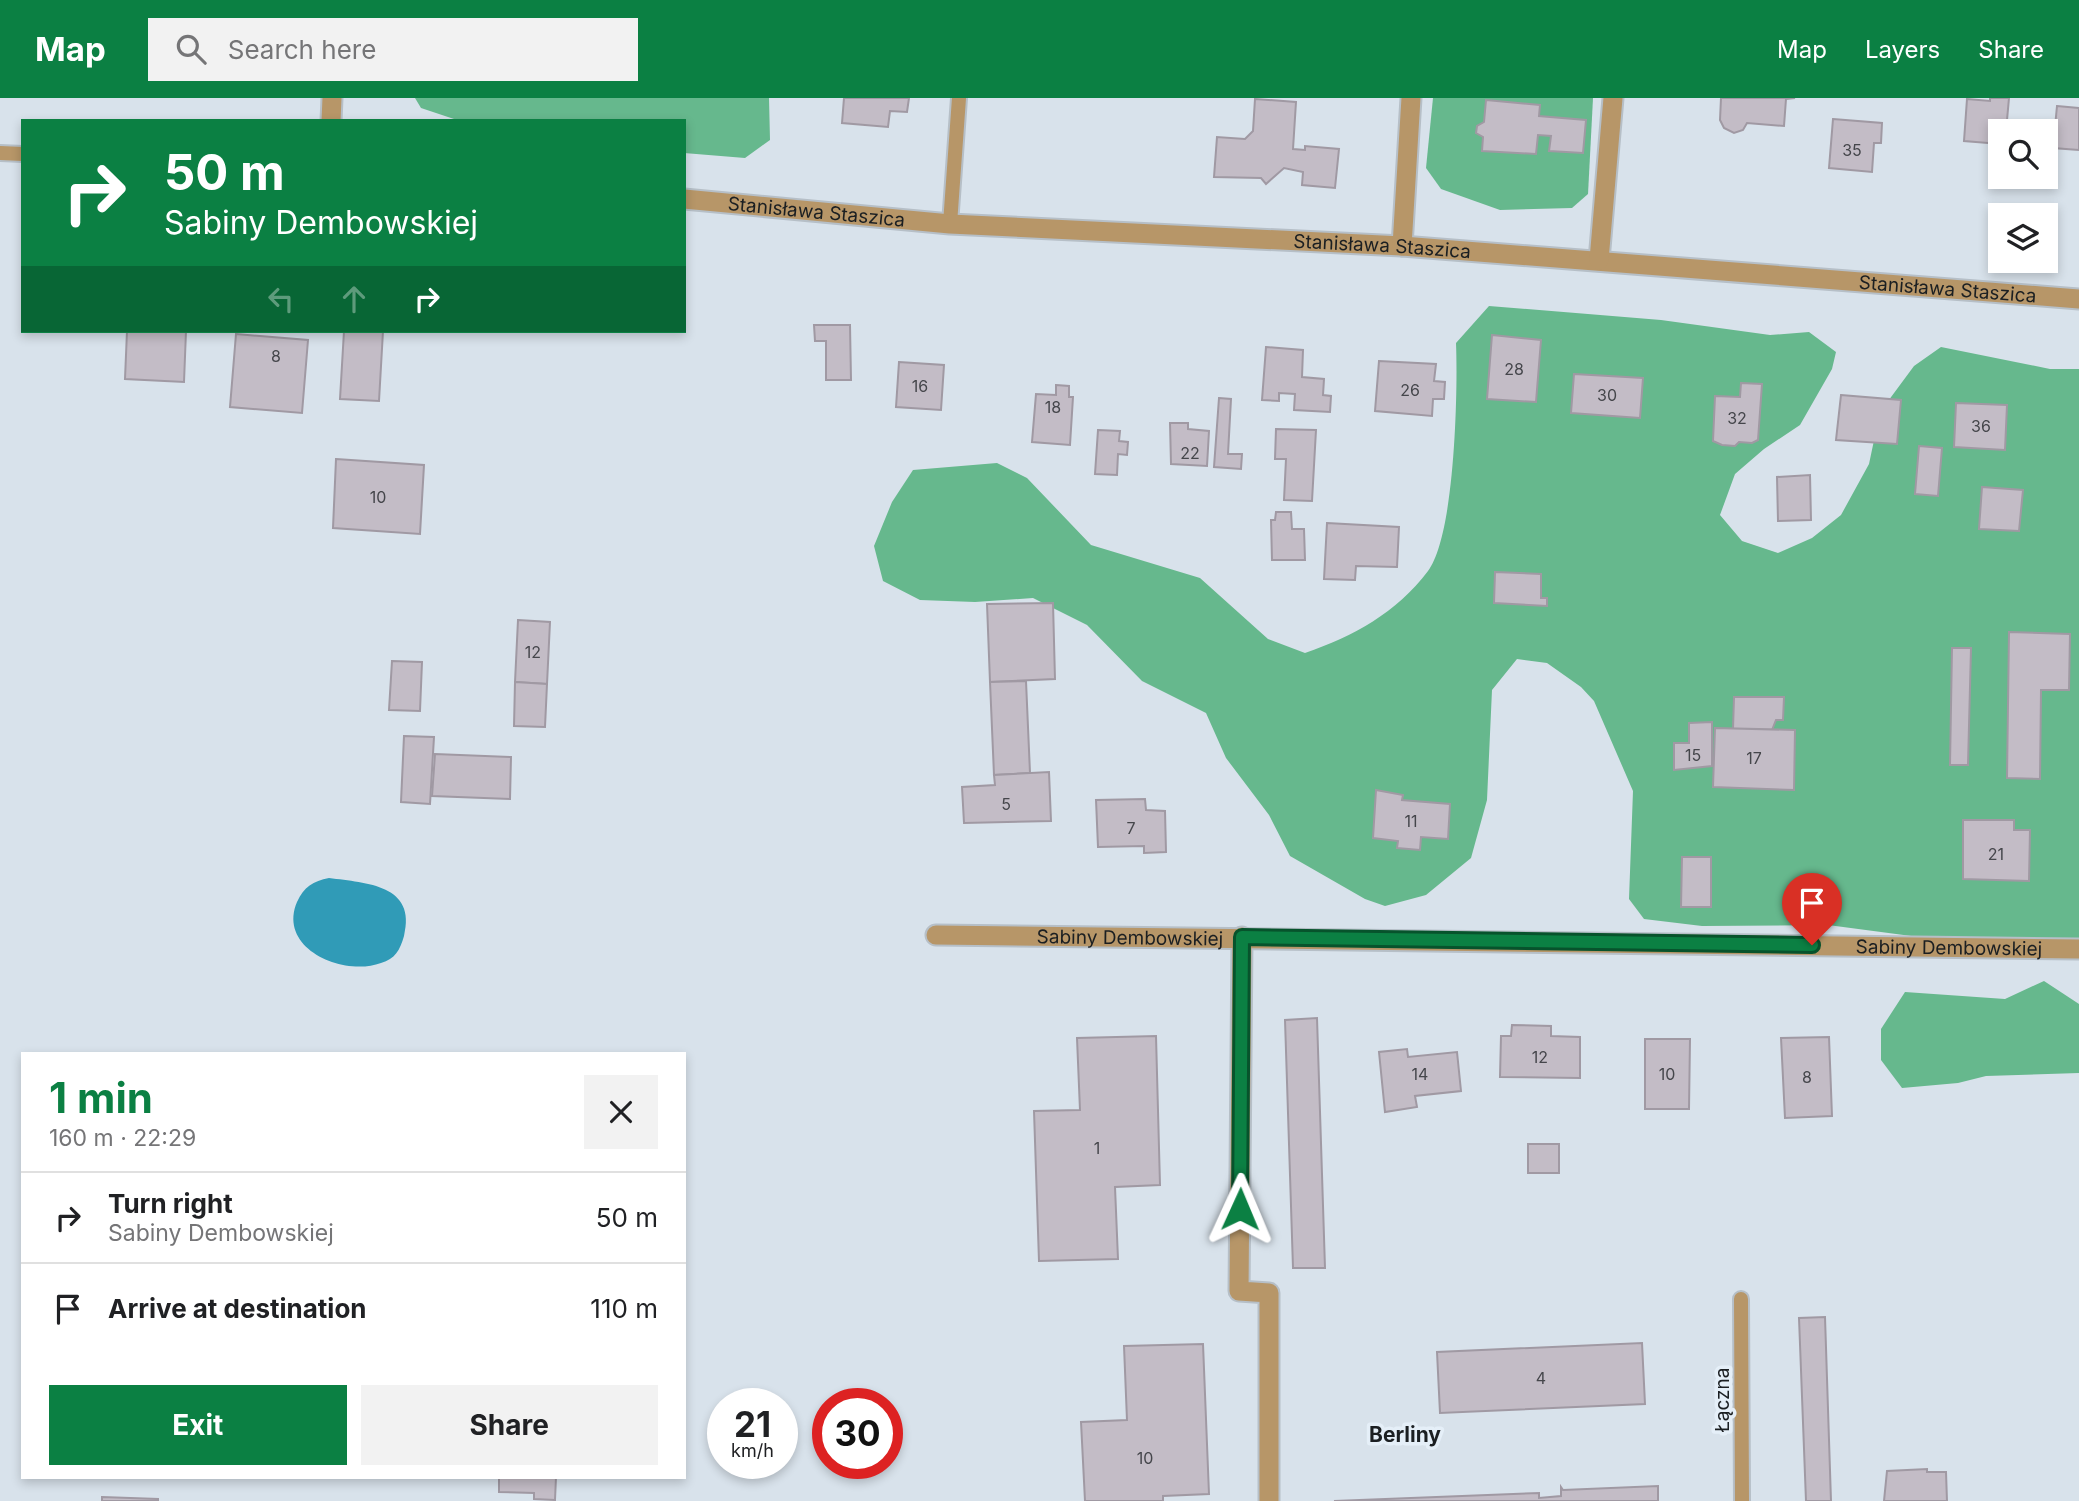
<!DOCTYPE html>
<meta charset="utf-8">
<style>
body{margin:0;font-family:Inter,sans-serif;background:#f2f2f2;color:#202124;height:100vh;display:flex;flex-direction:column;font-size:26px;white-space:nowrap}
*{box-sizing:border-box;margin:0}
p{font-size:23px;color:#757577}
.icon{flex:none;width:38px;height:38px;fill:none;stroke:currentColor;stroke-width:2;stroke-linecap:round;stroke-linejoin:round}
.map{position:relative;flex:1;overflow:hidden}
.drawer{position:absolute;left:21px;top:954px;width:665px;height:427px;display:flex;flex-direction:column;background:#fff;border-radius:0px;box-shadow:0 4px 10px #0003}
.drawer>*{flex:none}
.top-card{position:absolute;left:21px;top:21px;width:665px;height:214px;border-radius:0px;box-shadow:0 4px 10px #0003;background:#0b8043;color:#fff;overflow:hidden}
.fabs{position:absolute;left:1988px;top:21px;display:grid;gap:14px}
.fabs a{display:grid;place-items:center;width:70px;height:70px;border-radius:0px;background:#fff;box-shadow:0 4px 10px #0003;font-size:35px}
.speed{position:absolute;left:707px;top:1290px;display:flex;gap:14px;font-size:35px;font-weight:700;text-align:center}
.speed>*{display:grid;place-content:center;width:91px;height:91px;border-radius:50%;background:#fff;box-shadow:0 4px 10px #0003;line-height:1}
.speed small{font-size:18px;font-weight:400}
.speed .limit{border:10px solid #d22;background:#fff;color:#111}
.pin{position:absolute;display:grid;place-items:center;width:60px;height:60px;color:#fff;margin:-72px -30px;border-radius:50% 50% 50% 0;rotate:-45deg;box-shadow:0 0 7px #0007}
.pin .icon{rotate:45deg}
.me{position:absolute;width:77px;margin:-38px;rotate:1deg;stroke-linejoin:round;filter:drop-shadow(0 0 5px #0008)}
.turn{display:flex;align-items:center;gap:24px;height:147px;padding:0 28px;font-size:32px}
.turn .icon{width:91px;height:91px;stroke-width:2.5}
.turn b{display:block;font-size:49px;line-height:60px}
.lanes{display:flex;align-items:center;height:66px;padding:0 28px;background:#0003;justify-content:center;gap:35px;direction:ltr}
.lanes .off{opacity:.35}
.round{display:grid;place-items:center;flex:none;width:74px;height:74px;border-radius:0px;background:#f2f2f2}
.summary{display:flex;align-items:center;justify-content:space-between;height:119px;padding:0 28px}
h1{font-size:42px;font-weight:700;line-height:52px;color:#0b8043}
.button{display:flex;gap:14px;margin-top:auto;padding:14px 28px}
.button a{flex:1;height:80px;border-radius:0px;background:#0b8043;color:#fff;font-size:28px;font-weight:700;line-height:80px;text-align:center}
.button a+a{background:#f2f2f2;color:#202124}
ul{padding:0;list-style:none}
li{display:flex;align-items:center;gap:21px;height:91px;padding:0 28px;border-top:2px solid #e0e0e0}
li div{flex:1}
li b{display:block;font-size:26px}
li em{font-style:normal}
header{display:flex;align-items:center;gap:42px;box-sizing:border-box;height:98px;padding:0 35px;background:#0b8043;color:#fff}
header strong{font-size:33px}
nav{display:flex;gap:38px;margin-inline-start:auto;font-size:24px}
.search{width:490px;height:63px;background:#f2f2f2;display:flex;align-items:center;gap:18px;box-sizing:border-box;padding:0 24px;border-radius:0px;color:#757577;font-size:26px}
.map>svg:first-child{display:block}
.forest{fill:#66b88d}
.water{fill:#309bb7}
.building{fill:#c3bcc6;stroke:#a099a3;stroke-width:2}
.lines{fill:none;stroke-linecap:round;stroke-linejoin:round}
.service-casing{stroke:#b6bfc7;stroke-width:18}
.minor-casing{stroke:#b6bfc7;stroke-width:23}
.service{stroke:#b79668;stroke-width:14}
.minor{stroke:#b79668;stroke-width:19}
.route-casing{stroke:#07532c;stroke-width:18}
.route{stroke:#0b8043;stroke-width:12}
.labels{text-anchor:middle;stroke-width:7;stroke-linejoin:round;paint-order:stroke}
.number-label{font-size:16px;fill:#45464b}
.street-label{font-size:19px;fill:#1b1f22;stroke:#e5eff8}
.neighbourhood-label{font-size:21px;font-weight:bold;fill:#1b1f22;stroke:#e5eff8}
</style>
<header>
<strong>Map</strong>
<div class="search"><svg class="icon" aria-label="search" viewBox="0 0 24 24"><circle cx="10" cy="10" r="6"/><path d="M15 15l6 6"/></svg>Search here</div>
<nav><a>Map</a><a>Layers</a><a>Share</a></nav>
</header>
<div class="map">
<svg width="2079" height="1403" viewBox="0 0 2079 1403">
<rect width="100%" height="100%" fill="#d8e2eb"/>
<!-- forest -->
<g class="forest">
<polygon points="415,0 769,0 770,42 745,60 684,55 684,23 460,23 421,10"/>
<polygon points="1433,0 1593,0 1588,96 1572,110 1500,112 1441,91 1426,70"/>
<path d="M1489 208 1661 222 1770 237 1809 234 1836 254 1832 271 1800 327 1764 351 1735 376 1720 417 1742 443 1778 455 1812 440 1841 417 1869 366 1880 314 1914 268 1941 249 2050 271H2079V843L2002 850 1828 827 1702 828 1644 821 1629 801 1633 693 1594 603 1581 589 1547 565 1517 561 1492 592 1487 702 1471 760 1426 797 1385 808 1365 801 1290 758 1269 717 1226 660 1206 615 1142 583 1087 527 1033 500 975 504 920 502 883 483 874 448 892 404 913 372 997 365 1027 380 1091 447 1200 480 1268 541 1305 555C1354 538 1396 515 1428 473 1455 437 1458 293 1456 245Z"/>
<polygon points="2044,883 2079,906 2079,975 1986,978 1958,985 1902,990 1881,962 1881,931 1905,894 2005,901"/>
</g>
<!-- water -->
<path class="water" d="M329 780C367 785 417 787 404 838 400 852 395 861 381 865 344 879 277 851 297 804 304 789 313 783 329 780Z"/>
<!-- building -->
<g class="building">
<polygon points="844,0 909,0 907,14 890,13 888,29 842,25"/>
<polygon points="1721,0 1795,0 1786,1 1784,28 1747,25 1743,32 1734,35 1724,30 1720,22"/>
<polygon points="1990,0 2009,0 2006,33 2000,33 2000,46 1964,43 1967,1 1990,3"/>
<polygon points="1255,1 1296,4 1293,51 1305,52 1305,48 1339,51 1335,90 1302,87 1303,74 1284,70 1266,86 1261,80 1214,79 1217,39 1245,41 1253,33"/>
<polygon points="1486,2 1540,7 1539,18 1586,22 1583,55 1549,53 1551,38 1538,37 1536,56 1482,53 1483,39 1476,35 1477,28 1484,24"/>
<polygon points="2057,8 2079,10 2079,52 2053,50"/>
<polygon points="1833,21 1882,25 1881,45 1874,45 1872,74 1829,70"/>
<polygon points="814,227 850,227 851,282 826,282 826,243 815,243"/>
<polygon points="127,233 186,233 184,284 125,281"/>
<polygon points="344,233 383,233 379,303 340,301"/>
<polygon points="236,236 308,242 302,315 230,309"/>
<polygon points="1492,237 1541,242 1536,304 1487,301"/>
<polygon points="1266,249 1303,252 1302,279 1324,281 1323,297 1331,298 1330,314 1294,312 1295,296 1279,295 1279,303 1262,302"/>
<polygon points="1379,263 1436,266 1434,283 1445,284 1444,301 1433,301 1432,318 1375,313"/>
<polygon points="899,264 944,267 941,312 896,309"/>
<polygon points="1574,276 1643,280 1640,320 1571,315"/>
<polygon points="1741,285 1762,286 1758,342 1752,345 1739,344 1735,348 1722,347 1713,343 1715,298 1740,299"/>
<polygon points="1056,287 1069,288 1069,299 1073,299 1070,347 1032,344 1036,296 1056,297"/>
<polygon points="1841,297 1901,302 1897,346 1836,342"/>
<polygon points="1219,300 1231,301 1228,356 1242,356 1241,371 1214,369"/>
<polygon points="1956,305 2007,307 2005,352 1954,349"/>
<polygon points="1170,325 1188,325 1188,331 1209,333 1207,368 1171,366"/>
<polygon points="1276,331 1316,332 1312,403 1284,402 1286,361 1275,361"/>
<polygon points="1098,332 1120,333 1119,343 1128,344 1127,357 1118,356 1117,377 1095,376"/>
<polygon points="1919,348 1942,350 1938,398 1915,396"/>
<polygon points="336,361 424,367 420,436 333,430"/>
<polygon points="1810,377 1811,422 1778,423 1777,379"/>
<polygon points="1982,389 2023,392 2019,433 1979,431"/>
<polygon points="1276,414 1291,414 1292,431 1304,431 1305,462 1272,462 1271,422 1275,422"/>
<polygon points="1327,425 1399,429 1397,469 1356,468 1355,482 1324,481"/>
<polygon points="1495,474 1541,476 1541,500 1547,500 1547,508 1494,505"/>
<polygon points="1053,505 1055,581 990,584 987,506"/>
<polygon points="518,522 550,524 547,586 515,584"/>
<polygon points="2009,534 2070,536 2069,592 2041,592 2040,681 2007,680"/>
<polygon points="1952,550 1971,550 1968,667 1950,667"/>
<polygon points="392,563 422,564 420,613 389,612"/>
<polygon points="1026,583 1030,675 994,677 990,584"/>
<polygon points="515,584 547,586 545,629 514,628"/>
<polygon points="1734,599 1784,599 1783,622 1776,622 1772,632 1733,631"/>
<polygon points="1712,624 1712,668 1674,672 1674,645 1689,645 1689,625"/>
<polygon points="1715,630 1795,632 1794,692 1713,689"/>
<polygon points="404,638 434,639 430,706 401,704"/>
<polygon points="435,656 511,659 510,701 432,698"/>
<polygon points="1049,674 1051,723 964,725 962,689 995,687 994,677"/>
<polygon points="1376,692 1403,697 1402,702 1450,706 1448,741 1421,739 1420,752 1397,750 1398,743 1373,740"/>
<polygon points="1145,701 1146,712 1165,713 1166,754 1144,755 1144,748 1098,749 1096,702"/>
<polygon points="1963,722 2014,722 2014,732 2030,732 2029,783 1963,781"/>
<polygon points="1682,759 1711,759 1711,809 1681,809"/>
<polygon points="1317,920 1325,1170 1293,1170 1285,922"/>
<polygon points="1512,927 1551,928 1551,938 1580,939 1580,980 1500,979 1501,938 1511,938"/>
<polygon points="1156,938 1160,1087 1115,1089 1118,1161 1039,1163 1034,1013 1080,1012 1077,940"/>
<polygon points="1829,939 1832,1018 1785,1020 1781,940"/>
<polygon points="1645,941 1690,941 1689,1011 1645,1011"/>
<polygon points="1407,951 1408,959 1457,954 1461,993 1415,998 1417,1009 1385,1014 1379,954"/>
<rect x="1528" y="1046" width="31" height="29"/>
<polygon points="1825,1219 1831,1403 1806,1403 1799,1220"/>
<polygon points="1642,1245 1645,1306 1440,1315 1437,1254"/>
<polygon points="1203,1246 1209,1396 1163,1398 1163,1403 1085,1403 1081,1324 1127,1322 1124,1248"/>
<polygon points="1927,1371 1927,1374 1946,1374 1947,1403 1884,1403 1887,1373"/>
<polygon points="499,1379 556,1379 555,1402 534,1401 534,1395 499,1394"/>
<polygon points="1658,1388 1658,1403 1334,1403 1539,1395 1539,1400 1561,1398 1561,1389 1563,1392"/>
<polygon points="102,1399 158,1401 158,1403 102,1403"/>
</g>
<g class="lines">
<defs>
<g id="service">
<polyline points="0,55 23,56"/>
<polyline points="950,126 959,0"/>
<polyline points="1741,1201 1742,1403"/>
</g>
<g id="minor">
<polyline points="331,23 332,0"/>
<path id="s1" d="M684 101 950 126 1402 148 2079 201"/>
<polyline points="1402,148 1411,0"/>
<polyline points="1599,162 1613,0"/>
<path id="s2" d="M936 837 2079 851"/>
<polyline points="1242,839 1239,1193 1269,1195 1269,1403"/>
</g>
</defs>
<!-- service casing -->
<use href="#service" class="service-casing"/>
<!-- minor casing -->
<use href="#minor" class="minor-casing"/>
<!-- service -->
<use href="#service" class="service"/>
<!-- minor -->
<use href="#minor" class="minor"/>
</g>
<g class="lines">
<defs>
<polyline id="route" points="1240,1111 1242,839 1812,847"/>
</defs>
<!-- route casing -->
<use href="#route" class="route-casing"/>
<!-- route -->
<use href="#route" class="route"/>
</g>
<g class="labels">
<!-- number labels -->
<g class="number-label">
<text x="1852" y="58">35</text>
<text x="276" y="264">8</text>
<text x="1514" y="277">28</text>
<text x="920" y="294">16</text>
<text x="1410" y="298">26</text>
<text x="1607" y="303">30</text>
<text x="1053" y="315">18</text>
<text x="1737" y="326">32</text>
<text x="1981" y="334">36</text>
<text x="1190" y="361">22</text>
<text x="378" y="405">10</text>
<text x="533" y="560">12</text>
<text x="1693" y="663">15</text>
<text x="1754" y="666">17</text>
<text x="1006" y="712">5</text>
<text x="1411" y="729">11</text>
<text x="1131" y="736">7</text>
<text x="1996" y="762">21</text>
<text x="1540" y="965">12</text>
<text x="1420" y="982">14</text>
<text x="1667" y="982">10</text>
<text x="1807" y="985">8</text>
<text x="1097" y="1056">1</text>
<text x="1541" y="1286">4</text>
<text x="1145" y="1366">10</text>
</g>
<!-- street labels -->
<g class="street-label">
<text dy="7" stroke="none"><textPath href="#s1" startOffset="133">Stanisława Staszica</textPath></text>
<text dy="7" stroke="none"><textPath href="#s1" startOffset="700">Stanisława Staszica</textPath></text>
<text dy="7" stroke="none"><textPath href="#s1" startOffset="1267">Stanisława Staszica</textPath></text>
<text dy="7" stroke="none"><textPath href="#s2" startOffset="194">Sabiny Dembowskiej</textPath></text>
<text dy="7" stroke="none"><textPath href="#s2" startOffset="1013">Sabiny Dembowskiej</textPath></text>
<text transform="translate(1722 1302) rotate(-90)" y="7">Łączna</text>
</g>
<!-- neighbourhood labels -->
<g class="neighbourhood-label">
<text x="1405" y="1344">Berliny</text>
</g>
</g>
</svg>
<div class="fabs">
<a><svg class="icon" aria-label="search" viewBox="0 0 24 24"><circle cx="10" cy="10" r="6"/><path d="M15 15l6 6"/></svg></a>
<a><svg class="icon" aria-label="layers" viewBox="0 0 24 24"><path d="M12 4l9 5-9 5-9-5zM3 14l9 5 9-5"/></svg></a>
</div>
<div class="speed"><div>21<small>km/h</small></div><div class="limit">30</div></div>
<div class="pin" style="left:1812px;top:847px;background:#d93025"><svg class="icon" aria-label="arrive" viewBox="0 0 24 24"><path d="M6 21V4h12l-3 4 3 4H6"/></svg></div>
<svg class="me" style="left:1240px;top:1111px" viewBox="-20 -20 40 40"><path d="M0-17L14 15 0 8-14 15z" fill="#0b8043" stroke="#fff" stroke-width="4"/></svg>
<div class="top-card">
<div class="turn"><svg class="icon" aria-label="right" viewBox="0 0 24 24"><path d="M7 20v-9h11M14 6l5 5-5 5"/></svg><div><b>50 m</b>Sabiny Dembowskiej</div></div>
<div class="lanes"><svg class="icon off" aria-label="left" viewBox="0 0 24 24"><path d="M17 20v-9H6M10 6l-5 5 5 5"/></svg><svg class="icon off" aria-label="ahead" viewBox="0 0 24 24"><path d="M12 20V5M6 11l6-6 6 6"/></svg><svg class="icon" aria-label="right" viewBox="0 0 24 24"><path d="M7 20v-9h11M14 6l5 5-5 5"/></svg></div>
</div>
<section class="drawer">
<div class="summary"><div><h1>1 min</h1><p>160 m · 22:29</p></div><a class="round"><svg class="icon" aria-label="close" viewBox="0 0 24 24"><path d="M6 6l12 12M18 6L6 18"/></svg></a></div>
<ul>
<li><svg class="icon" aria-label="right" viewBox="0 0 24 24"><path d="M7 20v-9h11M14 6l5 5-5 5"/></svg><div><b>Turn right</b><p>Sabiny Dembowskiej</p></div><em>50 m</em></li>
<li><svg class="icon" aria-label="arrive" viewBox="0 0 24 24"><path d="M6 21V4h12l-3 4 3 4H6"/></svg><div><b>Arrive at destination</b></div><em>110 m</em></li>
</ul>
<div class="button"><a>Exit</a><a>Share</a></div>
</section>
</div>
